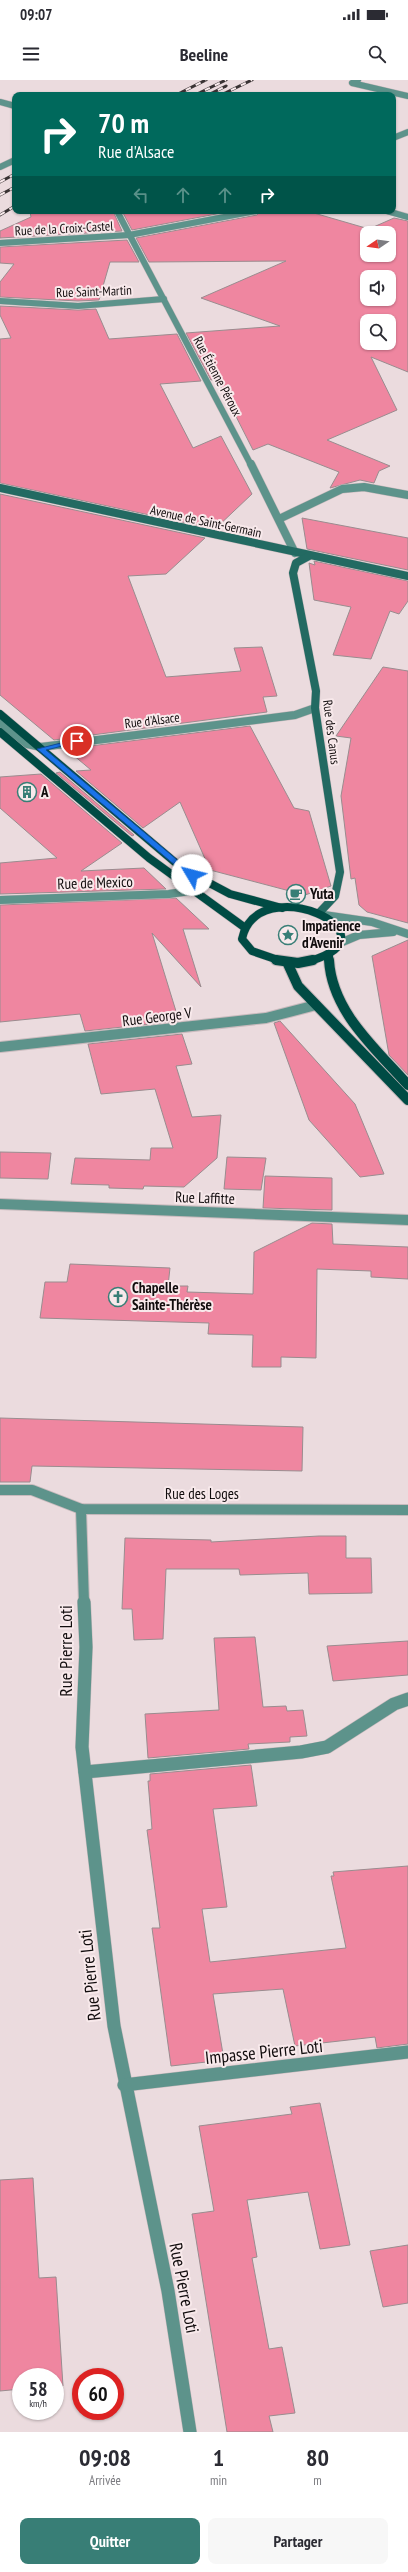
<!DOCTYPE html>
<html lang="fr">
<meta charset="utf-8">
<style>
body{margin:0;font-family:"PT Sans Narrow",sans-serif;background:#f7f7f7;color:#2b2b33;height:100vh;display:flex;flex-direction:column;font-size:15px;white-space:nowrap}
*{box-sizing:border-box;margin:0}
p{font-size:13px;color:#7c7c81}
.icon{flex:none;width:22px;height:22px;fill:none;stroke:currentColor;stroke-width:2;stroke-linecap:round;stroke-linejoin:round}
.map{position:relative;height:2352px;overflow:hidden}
.panel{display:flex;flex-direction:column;background:#fff;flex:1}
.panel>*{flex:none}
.top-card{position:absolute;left:12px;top:12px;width:384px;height:122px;border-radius:8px;box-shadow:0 1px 3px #0004;background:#00695c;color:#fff;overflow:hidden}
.needle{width:26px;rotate:257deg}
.tools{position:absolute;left:360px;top:146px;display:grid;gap:8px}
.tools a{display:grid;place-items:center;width:36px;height:36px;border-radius:8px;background:#fff;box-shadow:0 1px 3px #0004;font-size:20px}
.speed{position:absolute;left:12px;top:2288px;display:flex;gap:8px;font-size:20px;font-weight:700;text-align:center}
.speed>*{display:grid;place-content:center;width:52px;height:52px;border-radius:50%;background:#fff;box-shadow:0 1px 3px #0004;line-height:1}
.speed small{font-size:10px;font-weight:400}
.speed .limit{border:6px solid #d22;background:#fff;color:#111}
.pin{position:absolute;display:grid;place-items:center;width:34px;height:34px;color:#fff;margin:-17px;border:2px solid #fff;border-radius:50%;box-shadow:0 1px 4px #0007}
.me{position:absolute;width:44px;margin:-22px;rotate:307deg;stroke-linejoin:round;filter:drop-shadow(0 0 3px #0008)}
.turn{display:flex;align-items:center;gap:14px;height:84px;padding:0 20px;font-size:18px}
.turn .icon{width:52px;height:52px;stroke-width:2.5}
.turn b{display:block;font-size:28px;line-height:34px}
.lanes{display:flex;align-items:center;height:38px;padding:0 20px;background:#0003;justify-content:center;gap:20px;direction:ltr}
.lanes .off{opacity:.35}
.eta{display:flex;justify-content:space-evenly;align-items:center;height:68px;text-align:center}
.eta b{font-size:24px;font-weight:800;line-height:28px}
.button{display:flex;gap:8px;margin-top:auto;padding:8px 20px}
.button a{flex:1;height:46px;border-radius:8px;background:#387e76;color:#fff;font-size:16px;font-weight:800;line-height:46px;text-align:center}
.button a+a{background:#f7f7f7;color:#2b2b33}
.status{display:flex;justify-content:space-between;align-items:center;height:28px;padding:0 20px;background:#fff;direction:ltr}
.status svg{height:11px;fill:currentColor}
header{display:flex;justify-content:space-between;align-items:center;height:52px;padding:0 20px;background:#fff;font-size:18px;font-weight:800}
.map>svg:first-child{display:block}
.building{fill:#ef86a0;stroke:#9a8c8f;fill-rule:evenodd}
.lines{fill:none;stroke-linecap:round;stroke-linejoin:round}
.service-far2-casing{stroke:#c8babd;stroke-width:7}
.service-far1-casing{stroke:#c8babd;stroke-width:9}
.service-casing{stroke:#c8babd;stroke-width:14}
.minor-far3-casing{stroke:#c8babd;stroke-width:7}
.minor-far2-casing{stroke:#c8babd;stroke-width:9}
.minor-far1-casing{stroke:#c8babd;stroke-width:12}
.minor-casing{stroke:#c8babd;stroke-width:14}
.secondary-casing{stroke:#c8babd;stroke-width:9}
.primary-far1-casing{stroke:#c8babd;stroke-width:9}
.primary-casing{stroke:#c8babd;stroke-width:12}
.service-far2{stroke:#5d938b;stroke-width:6}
.service-far1{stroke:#5d938b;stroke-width:8}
.service{stroke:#5d938b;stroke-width:13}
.minor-far3{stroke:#5d938b;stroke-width:6}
.minor-far2{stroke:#5d938b;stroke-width:8}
.minor-far1{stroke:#5d938b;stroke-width:10}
.minor{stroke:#5d938b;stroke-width:13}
.secondary{stroke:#236a62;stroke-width:8}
.primary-far1{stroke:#004b44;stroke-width:8}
.primary{stroke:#004b44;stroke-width:10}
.rail-casing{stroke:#393233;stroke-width:3}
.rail{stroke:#f8e9eb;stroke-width:2;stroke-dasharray:5.5;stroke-linecap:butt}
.route{fill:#1a73e8;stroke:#114b97}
.labels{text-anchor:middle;stroke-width:4;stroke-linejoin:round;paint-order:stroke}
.far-street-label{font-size:13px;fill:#110c0d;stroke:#f8e9eb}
.poi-label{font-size:15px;font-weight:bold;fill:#110c0d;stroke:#f8e9eb;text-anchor:start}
.street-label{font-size:15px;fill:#110c0d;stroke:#f8e9eb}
.near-street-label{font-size:18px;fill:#110c0d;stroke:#f8e9eb}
</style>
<div class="status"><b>09:07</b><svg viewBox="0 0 49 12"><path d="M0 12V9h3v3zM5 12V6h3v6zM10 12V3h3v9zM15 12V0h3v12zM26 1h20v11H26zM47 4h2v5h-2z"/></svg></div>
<header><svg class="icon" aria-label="menu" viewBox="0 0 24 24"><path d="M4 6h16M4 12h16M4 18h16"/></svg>Beeline<svg class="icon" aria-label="search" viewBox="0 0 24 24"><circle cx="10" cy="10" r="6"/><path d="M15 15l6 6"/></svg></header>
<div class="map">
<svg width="408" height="2352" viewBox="0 0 408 2352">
<rect width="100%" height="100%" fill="#ebdbde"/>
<!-- building -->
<g class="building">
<polygon points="54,131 113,131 122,151 0,158 0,151 31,137 30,132"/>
<polygon points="122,131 232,131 132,150"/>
<path d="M260 131H307L369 149 394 138 408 141V292L371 277 397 330 327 360 390 386 379 391 374 403 360 400 330 408 339 392 268 364 253 370 217 299 211 300 186 253 280 246 201 218 286 181 149 182 136 158 257 135ZM367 153H389V175H367ZM367 197H389V219H367ZM367 241H389V263H367Z"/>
<polygon points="127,160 139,182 110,182 99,220 78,221 0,217 0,202 14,184 0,183 0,167"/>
<polygon points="0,226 78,230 96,229 109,259 177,254 201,301 160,304 193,368 221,356 252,414 215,449 0,403 0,259 11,258 0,235"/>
<polygon points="0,414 205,458 166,494 128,496 166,597 241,591 234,568 262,567 277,616 263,617 267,632 54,660 0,615"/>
<polygon points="302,438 408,458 408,490 307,469"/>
<polygon points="314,481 408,501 408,521 399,534 390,531 371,579 333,575 351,527 314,520 309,483 315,485"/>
<polygon points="383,587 408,591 408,843 367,832 359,825 355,798 351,799 341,716 351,658 336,656"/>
<polygon points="250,646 294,728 309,731 331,806 305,815 210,790 180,722 143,748 76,691 91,690 66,669"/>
<polygon points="60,692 134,755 132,756 56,693"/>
<polygon points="41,694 122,763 81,791 144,788 166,809 0,814 0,783 57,778 0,728 0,697"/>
<polygon points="176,818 209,849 183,849 201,907 152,853 179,941 85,951 80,934 0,942 0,825"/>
<polygon points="408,860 408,995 389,975 372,876"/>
<polygon points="280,941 355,1024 384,1094 360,1097 309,1040 274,943"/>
<polygon points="182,954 192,984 176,986 192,1037 221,1035 217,1078 184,1107 144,1106 143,1109 109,1108 109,1105 71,1104 75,1078 150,1080 151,1068 173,1068 155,1009 101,1014 88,964"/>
<polygon points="0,1072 51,1073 48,1099 0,1098"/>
<polygon points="227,1077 266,1078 261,1110 224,1109"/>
<polygon points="265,1096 332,1098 332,1130 263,1128"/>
<polygon points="312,1143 332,1144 333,1164 408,1167 408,1199 371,1197 371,1191 317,1189 316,1278 281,1277 281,1287 252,1287 253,1255 208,1254 209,1243 40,1238 45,1202 67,1202 70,1184 170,1188 168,1206 188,1206 187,1212 253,1214 254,1172"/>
<polygon points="0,1338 303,1347 302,1391 32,1386 30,1402 0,1402"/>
<polygon points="319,1456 346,1456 346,1478 371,1478 372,1513 309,1514 308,1493 240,1495 239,1489 166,1489 163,1559 134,1560 132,1529 122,1529 125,1458 211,1460 211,1462"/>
<polygon points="255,1557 263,1627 286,1626 287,1631 303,1630 307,1656 290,1657 290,1662 248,1664 249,1669 148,1678 145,1634 219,1630 214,1558"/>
<polygon points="408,1561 408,1595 333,1601 327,1566"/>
<polygon points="251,1685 257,1726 213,1729 227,1827 202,1829 210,1882 346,1868 331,1796 334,1796 333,1792 408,1786 408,1964 377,1968 375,1957 295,1966 283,1909 213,1914 224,1980 171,1986 152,1848 160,1848 147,1750 152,1749 148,1701 150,1701 150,1694"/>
<polygon points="320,2023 350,2165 320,2169 308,2112 247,2120 257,2177 252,2178 269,2269 282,2267 295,2333 269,2336 273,2352 227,2352 192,2134 214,2131 199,2046 292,2034 290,2027"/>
<polygon points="33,2098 39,2198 56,2197 63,2306 55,2306 55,2297 21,2297 21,2309 0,2311 0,2100"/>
<polygon points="408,2165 408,2223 383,2227 370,2171"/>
</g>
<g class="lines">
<defs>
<g id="service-far2">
<polyline points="358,0 352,3 408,16"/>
<polyline points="393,58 408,52"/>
</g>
<polyline id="service-far1" points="279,439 342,409 364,407 408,415"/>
<polyline id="service" points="85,1692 301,1672 327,1667 394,1624 408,1619"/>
<g id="minor-far3">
<polyline points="0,22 15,26"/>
<polyline points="0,87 15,80"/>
<polyline points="117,131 251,385"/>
<polyline points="387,131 408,137"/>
<polyline points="0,163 129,155 256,131"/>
<polyline points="0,221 78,226 164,219"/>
</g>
<g id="minor-far2">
<polyline points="251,384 295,473"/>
<polyline points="0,642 27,664 41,667 295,635 315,628"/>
<polyline points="0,820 169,814 190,811"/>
<polyline points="324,835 372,842 408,854"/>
<polyline points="340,863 359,855 393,852"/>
</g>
<g id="minor-far1">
<polyline points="0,967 266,938 316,925"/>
<polyline points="0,1124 408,1140"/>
<polyline points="0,1410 32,1410 81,1429 408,1430"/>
<polyline points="81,1429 84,1523"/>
</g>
<g id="minor">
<polyline points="84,1522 86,1567 82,1667 114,1946 168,2211 190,2352"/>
<polyline points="124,2005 408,1972"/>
</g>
<g id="secondary">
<polyline points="0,408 408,496"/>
<polyline points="309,476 296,483 293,493 316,611 315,628 340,792 335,816 319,833"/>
</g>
<g id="primary-far1">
<polyline points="0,634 183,789 230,814 282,828"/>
<polyline points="0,652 149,778 244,847"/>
<polyline points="329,874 329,881"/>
<path d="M281 881 252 871 242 859C257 788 404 854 310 881"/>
</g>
<g id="primary">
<polyline points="276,880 298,883 313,880"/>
<path d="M329 880C332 932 376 969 408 1005"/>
<polyline points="287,882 298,906 408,1020"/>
</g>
</defs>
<!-- service-far2 casing -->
<use href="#service-far2" class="service-far2-casing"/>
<!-- service-far1 casing -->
<use href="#service-far1" class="service-far1-casing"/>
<!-- service casing -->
<use href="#service" class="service-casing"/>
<!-- minor-far3 casing -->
<use href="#minor-far3" class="minor-far3-casing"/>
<!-- minor-far2 casing -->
<use href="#minor-far2" class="minor-far2-casing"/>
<!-- minor-far1 casing -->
<use href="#minor-far1" class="minor-far1-casing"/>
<!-- minor casing -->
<use href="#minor" class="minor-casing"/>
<!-- secondary casing -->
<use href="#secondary" class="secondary-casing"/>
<!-- primary-far1 casing -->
<use href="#primary-far1" class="primary-far1-casing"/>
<!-- primary casing -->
<use href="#primary" class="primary-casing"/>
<!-- service-far2 -->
<use href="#service-far2" class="service-far2"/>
<!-- service-far1 -->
<use href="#service-far1" class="service-far1"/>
<!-- service -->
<use href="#service" class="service"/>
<!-- minor-far3 -->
<use href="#minor-far3" class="minor-far3"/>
<!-- minor-far2 -->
<use href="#minor-far2" class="minor-far2"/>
<!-- minor-far1 -->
<use href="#minor-far1" class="minor-far1"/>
<!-- minor -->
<use href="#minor" class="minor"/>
<!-- secondary -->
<use href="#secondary" class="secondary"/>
<!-- primary-far1 -->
<use href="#primary-far1" class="primary-far1"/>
<!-- primary -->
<use href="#primary" class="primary"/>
<defs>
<g id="rail">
<polyline points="176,15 206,0"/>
<polyline points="195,15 226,0"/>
<polyline points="208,15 226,6"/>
<polyline points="221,15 252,0"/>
<polyline points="0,102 15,94"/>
<polyline points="0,115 15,107"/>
<polyline points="0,135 15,126"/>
</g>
</defs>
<!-- rail casing -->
<use href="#rail" class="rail-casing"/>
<!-- rail -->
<use href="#rail" class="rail"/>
</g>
<!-- route -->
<polygon class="route" points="77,659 79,662 46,670 194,794 194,797 189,797 37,669"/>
<!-- icons -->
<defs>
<symbol id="building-ring" viewBox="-11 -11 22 22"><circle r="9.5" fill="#f8e9eb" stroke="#387e76" stroke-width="1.5"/><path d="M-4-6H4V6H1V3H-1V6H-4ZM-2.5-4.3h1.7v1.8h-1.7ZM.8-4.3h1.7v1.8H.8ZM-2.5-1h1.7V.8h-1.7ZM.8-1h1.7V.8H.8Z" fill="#387e76"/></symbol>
<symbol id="cafe-ring" viewBox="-11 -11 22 22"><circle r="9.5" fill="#f8e9eb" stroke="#387e76" stroke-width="1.5"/><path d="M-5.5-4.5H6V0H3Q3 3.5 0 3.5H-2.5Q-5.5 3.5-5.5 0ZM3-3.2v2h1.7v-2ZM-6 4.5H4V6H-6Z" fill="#387e76"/></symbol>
<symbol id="sight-ring" viewBox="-11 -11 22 22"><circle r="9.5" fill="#f8e9eb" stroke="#387e76" stroke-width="1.5"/><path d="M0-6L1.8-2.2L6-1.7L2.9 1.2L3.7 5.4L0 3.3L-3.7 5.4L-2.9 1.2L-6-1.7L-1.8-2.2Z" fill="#387e76"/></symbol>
<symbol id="church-ring" viewBox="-11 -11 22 22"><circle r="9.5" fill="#f8e9eb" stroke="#387e76" stroke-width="1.5"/><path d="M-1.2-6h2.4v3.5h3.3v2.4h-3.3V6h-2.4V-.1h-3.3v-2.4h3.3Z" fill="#387e76"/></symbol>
</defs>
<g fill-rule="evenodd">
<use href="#building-ring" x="16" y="701" width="22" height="22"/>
<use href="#cafe-ring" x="285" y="803" width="22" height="22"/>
<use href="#sight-ring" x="277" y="844" width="22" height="22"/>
<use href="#church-ring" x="107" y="1206" width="22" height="22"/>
</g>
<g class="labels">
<!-- far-street labels -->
<g class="far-street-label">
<text transform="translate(64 148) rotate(-3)" y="5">Rue de la Croix-Castel</text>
<text transform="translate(94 211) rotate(-2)" y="5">Rue Saint-Martin</text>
<text transform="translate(218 296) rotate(62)" y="5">Rue Étienne Péroux</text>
<text transform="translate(206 441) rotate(12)" y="5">Avenue de Saint-Germain</text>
<text transform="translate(152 640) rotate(-7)" y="5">Rue d'Alsace</text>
<text transform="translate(332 652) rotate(83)" y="5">Rue des Canus</text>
</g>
<!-- poi labels -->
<g class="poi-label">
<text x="41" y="717">A</text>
<text x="310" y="819">Yuta</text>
<text x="302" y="851">Impatience<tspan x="302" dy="17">d'Avenir</tspan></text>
<text x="132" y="1213">Chapelle<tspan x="132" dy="17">Sainte-Thérèse</tspan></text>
</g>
<!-- street labels -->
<g class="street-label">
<text transform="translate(95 803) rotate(-2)" y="5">Rue de Mexico</text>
<text transform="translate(157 937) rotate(-7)" y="5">Rue George V</text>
<text transform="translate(205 1118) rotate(2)" y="5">Rue Laffitte</text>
<text x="202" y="1419">Rue des Loges</text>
</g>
<!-- near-street labels -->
<g class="near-street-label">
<text transform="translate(66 1571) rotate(-90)" y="6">Rue Pierre Loti</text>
<text transform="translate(90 1895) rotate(-96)" y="6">Rue Pierre Loti</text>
<text transform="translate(264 1972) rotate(-6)" y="6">Impasse Pierre Loti</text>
<text transform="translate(184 2208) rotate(79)" y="6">Rue Pierre Loti</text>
</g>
</g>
</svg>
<div class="tools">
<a><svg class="needle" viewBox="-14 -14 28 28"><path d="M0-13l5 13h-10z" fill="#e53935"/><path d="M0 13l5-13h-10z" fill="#7c7c81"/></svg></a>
<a><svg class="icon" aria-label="sound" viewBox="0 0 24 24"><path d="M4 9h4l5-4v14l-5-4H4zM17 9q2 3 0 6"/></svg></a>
<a><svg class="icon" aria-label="search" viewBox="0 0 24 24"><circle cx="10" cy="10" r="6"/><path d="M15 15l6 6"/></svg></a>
</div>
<div class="speed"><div>58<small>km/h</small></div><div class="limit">60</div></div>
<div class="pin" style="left:77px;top:661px;background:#d93025"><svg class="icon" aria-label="arrive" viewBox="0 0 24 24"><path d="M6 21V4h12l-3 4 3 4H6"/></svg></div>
<svg class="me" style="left:192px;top:795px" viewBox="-20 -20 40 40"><circle r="19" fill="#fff"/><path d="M0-13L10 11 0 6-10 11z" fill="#1a73e8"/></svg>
<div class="top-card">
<div class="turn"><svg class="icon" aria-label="right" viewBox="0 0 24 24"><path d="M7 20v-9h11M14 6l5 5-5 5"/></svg><div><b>70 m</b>Rue d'Alsace</div></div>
<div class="lanes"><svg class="icon off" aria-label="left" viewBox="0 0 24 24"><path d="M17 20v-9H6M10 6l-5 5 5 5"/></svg><svg class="icon off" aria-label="ahead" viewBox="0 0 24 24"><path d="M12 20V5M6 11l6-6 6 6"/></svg><svg class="icon off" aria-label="ahead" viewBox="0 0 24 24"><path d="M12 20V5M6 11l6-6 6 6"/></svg><svg class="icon" aria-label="right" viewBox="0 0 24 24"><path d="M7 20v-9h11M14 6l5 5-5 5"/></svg></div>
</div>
</div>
<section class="panel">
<div class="eta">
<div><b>09:08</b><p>Arrivée</p></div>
<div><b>1</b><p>min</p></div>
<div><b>80</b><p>m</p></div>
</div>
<div class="button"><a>Quitter</a><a>Partager</a></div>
</section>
